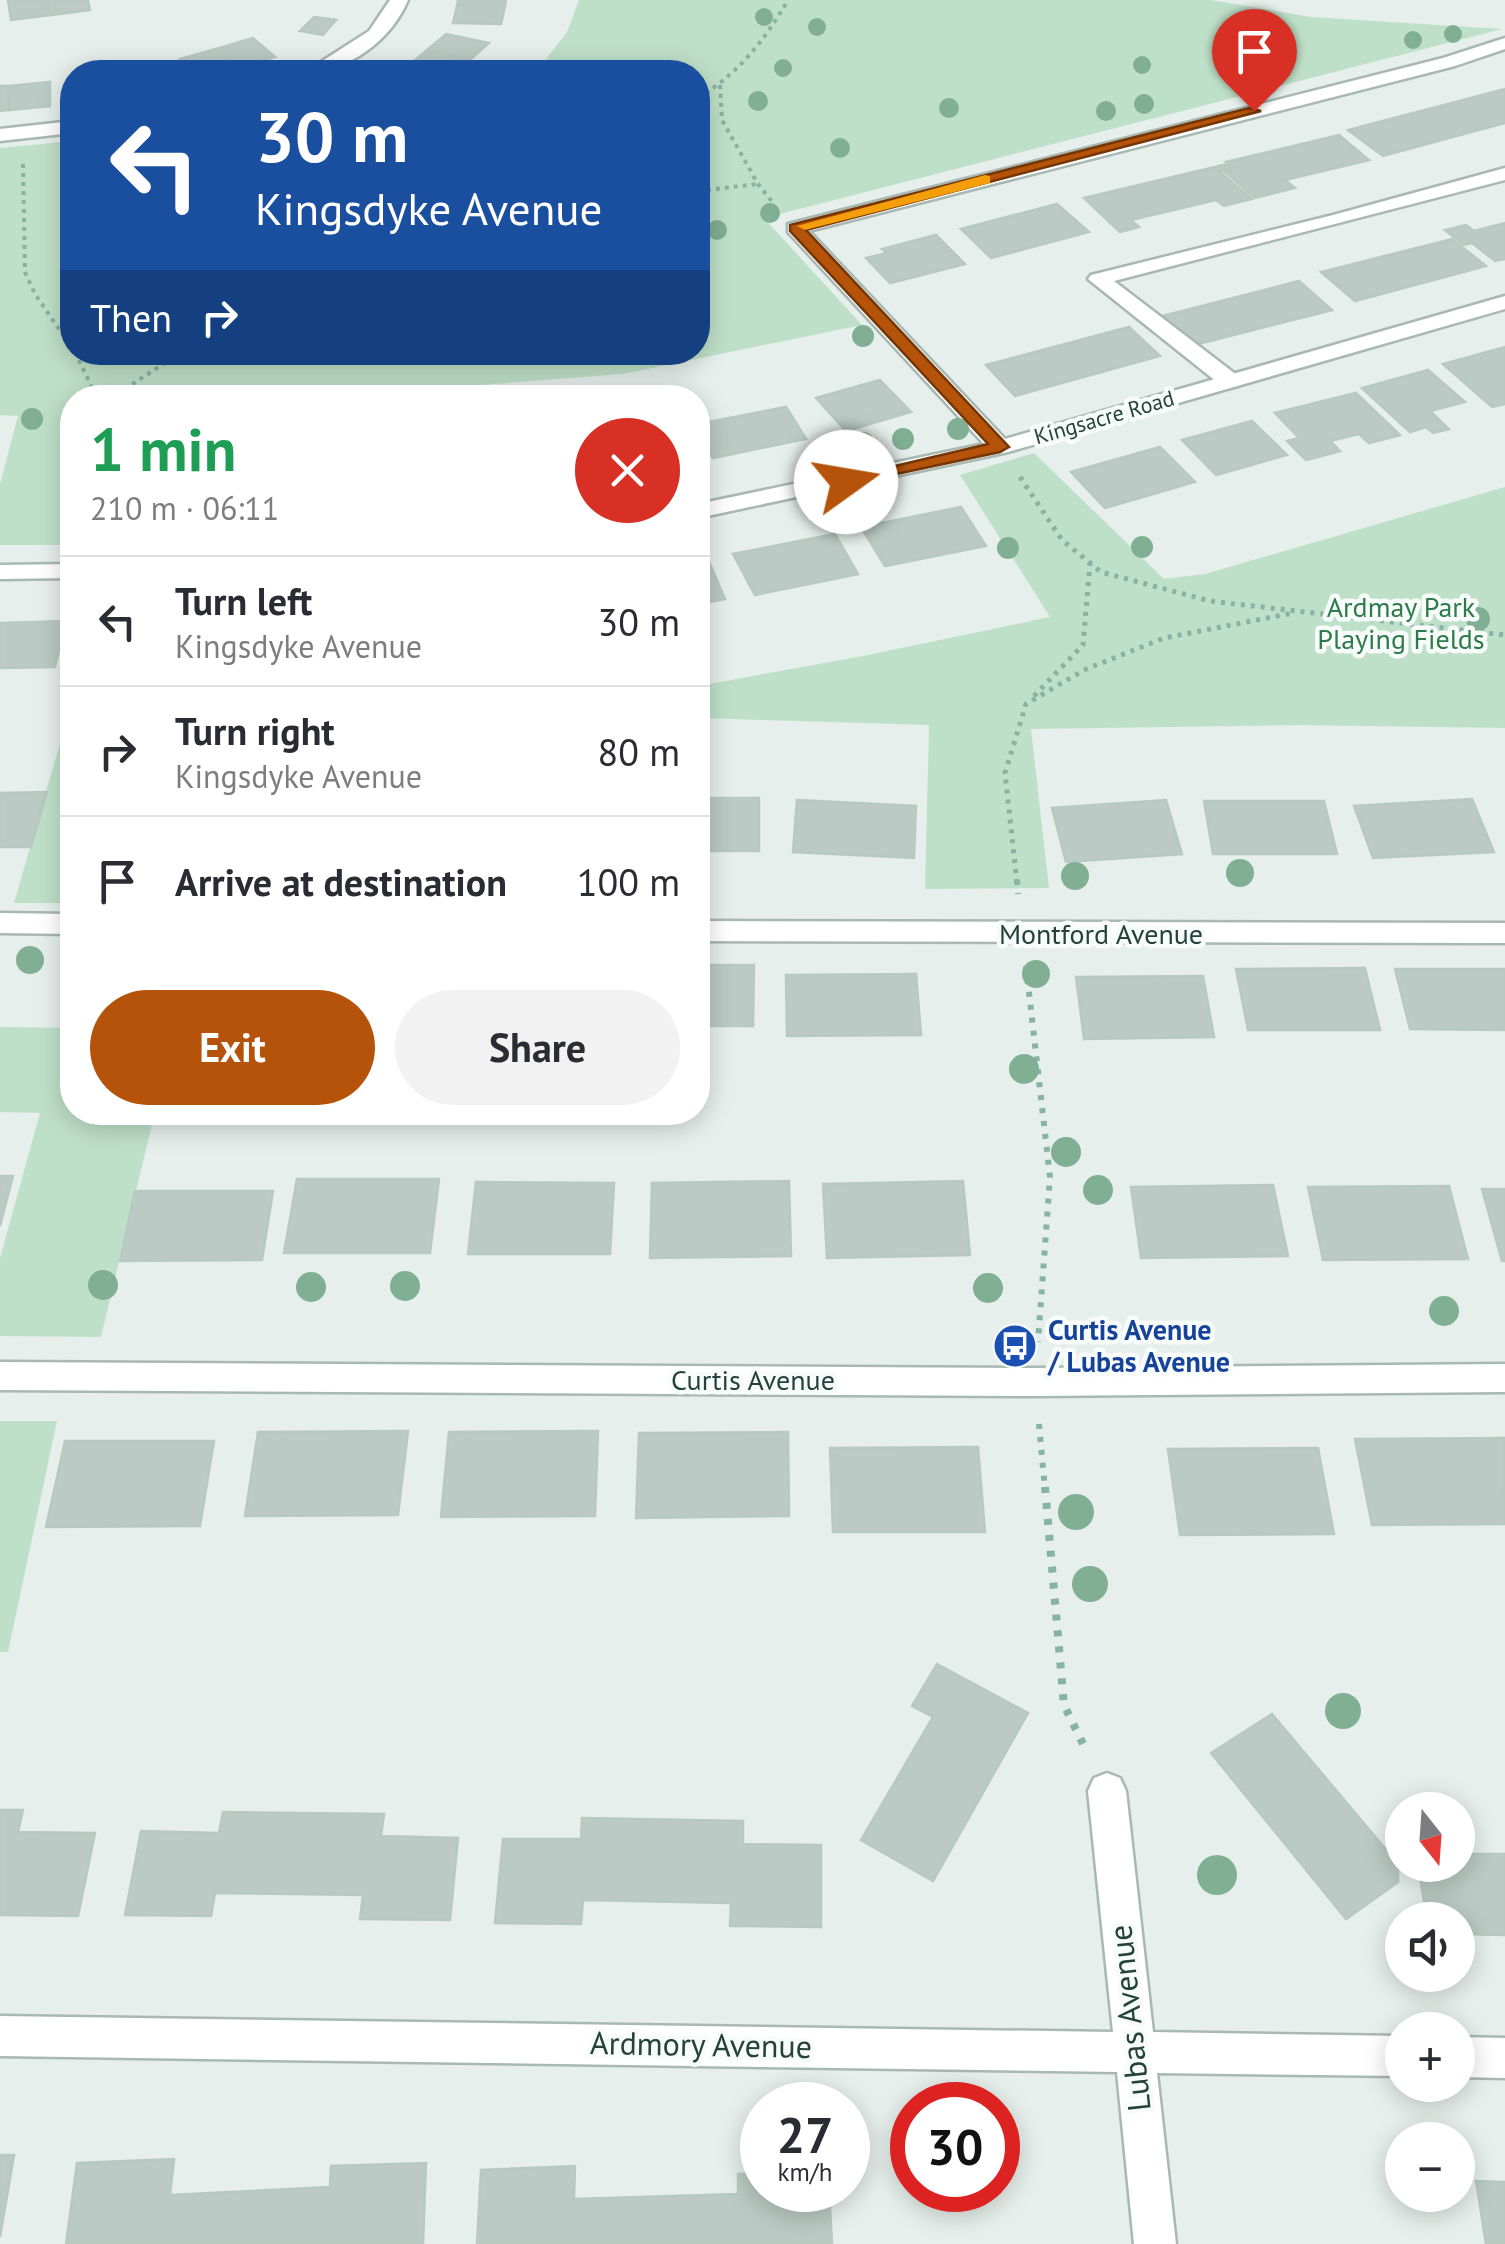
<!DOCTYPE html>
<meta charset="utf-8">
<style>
body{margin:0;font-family:"PT Sans",sans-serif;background:#f2f2f3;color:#2b2b33;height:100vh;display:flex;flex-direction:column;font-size:38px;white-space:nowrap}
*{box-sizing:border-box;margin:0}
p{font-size:32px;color:#7c7c81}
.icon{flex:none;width:55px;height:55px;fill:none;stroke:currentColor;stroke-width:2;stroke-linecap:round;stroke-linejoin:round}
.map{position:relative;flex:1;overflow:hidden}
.drawer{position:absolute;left:60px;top:385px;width:650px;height:740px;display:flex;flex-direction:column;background:#fff;border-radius:40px;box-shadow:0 5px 25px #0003}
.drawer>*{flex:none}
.hud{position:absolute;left:60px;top:60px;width:650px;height:305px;border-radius:40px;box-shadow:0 5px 25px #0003;background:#1a4fa0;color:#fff;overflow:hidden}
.needle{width:65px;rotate:163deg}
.controls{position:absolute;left:1385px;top:1792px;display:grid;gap:20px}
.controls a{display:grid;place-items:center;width:90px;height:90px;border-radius:50%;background:#fff;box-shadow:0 5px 25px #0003;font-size:50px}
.speed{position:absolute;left:740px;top:2082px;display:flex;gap:20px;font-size:50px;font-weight:700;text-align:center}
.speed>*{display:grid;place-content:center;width:130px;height:130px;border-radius:50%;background:#fff;box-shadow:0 5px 25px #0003;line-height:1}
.speed small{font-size:25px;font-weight:400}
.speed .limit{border:15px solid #d22;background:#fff;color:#111}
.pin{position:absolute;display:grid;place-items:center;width:85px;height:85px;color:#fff;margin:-102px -42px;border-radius:50% 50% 50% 0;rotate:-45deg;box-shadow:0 0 10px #0007}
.pin .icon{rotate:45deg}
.me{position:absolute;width:110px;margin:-55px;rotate:77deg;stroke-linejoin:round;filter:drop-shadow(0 0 8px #0008)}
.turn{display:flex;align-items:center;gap:35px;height:210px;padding:0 30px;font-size:45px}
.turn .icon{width:130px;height:130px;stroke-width:2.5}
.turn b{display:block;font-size:70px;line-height:85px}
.then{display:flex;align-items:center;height:95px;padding:0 30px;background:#0003;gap:20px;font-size:38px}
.round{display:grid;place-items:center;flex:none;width:105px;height:105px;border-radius:52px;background:#f2f2f3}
.head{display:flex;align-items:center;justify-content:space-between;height:170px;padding:0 30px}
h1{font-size:60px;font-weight:700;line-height:75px;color:#1e9e55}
.cta{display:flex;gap:20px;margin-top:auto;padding:20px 30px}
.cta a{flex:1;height:115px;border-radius:60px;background:#b45309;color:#fff;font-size:40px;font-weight:700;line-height:115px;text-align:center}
.cta a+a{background:#f2f2f3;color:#2b2b33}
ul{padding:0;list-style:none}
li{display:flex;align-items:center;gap:30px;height:130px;padding:0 30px;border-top:2px solid #e1e1e2}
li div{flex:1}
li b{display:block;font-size:38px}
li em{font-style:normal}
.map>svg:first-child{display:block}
.green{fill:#bfe0c8}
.building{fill:#bbcac4;stroke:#b8c9c2;stroke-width:2.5}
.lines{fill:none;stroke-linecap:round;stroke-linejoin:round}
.service-casing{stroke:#a8b8b2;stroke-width:5}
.minor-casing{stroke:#a8b8b2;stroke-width:5}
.tertiary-casing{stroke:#a8b8b2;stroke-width:5}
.path-far3{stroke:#86b3a5;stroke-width:4;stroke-dasharray:4 5;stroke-linecap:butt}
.path-far2{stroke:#86b3a5;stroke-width:5;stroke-dasharray:4 6;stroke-linecap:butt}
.path-far1{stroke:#86b3a5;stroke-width:6;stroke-dasharray:5 8;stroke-linecap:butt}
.path{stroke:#86b3a5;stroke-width:8;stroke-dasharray:6 10;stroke-linecap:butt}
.service{fill:#fff;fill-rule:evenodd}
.minor{fill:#fff;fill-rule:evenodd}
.tertiary{fill:#fff;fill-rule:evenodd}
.tree{fill:#80af93}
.route{fill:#b45309;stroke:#753606;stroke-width:2.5}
.slow{fill:#f59e0b}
.labels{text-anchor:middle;stroke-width:9;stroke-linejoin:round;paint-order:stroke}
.far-street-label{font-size:22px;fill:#24423a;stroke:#f7fbf9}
.park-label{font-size:28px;fill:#2d7a4b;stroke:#f7fbf9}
.street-label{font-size:28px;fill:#24423a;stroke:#f7fbf9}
.transit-label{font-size:28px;font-weight:bold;fill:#164399;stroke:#f7fbf9;text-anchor:start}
.near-street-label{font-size:32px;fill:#24423a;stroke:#f7fbf9}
</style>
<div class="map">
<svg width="1505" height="2244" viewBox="0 0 1505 2244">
<rect width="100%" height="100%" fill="#e6efeb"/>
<!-- green -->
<g class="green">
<polygon points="579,0 1211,0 1311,17 1502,29 764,218 862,325 623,374 323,397 72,398 72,545 0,545 0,484 18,416 0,415 0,148 72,141 72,352 698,352 698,72 536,72 567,32"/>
<polygon points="1034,453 1164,579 1205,574 1505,487 1505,728 1297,725 1031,729 1049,888 925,889 929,725 698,718 698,686 863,656 1050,617 960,475"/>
<polygon points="63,733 72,733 72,903 14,903"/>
<polygon points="0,1027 72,1028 72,1112 92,1113 91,1119 153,1120 101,1337 0,1336 0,1258 40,1113 0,1112"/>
<polygon points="0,1421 57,1421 8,1652 0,1652"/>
</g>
<!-- building -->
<g class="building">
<polygon points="8,0 48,0 51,15 11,20"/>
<polygon points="48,0 88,0 90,10 51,15"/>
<polygon points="458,0 506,0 505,6 457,6"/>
<polygon points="457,6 505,6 501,24 453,23"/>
<polygon points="314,17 336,20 323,35 300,31"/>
<polygon points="446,34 489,43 470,60 427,50"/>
<polygon points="253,38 275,57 238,68 216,49"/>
<polygon points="216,49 238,68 222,72 194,72 180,59"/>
<polygon points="427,50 470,60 456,72 407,67"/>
<polygon points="50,82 50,106 9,110 10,86"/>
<polygon points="0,86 10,86 9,110 0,111"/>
<polygon points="1505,89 1505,123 1383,156 1348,130"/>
<polygon points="1339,135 1369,160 1285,180 1295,188 1255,198 1224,171 1234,169 1226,162"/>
<polygon points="1227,164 1232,168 1219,171 1252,199 1224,206 1216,200 1131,220 1139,227 1120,232 1084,198"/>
<polygon points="1057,204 1089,232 991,258 961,229"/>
<polygon points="1505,223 1505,259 1495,261 1472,243 1464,245 1445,230 1466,225 1474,231"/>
<polygon points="936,235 965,264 890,283 866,258 887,253 882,249"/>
<polygon points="1452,239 1486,266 1355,301 1321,272"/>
<polygon points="1299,281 1332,310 1190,346 1159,317"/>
<polygon points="1129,327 1160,356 1015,396 986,365"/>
<polygon points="1505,347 1505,404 1492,407 1443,364"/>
<polygon points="1428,370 1465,402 1430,411 1449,429 1433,433 1426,427 1410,432 1362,388"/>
<polygon points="880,380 911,412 846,431 816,398"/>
<polygon points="1356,393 1400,435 1369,443 1359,434 1330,441 1340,451 1306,460 1287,441 1299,438 1275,413"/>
<polygon points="786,407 806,439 713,458 698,431 698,424"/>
<polygon points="1252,421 1287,455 1216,475 1182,440"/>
<polygon points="1160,447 1195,482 1105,508 1071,472"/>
<polygon points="961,507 986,546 885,566 861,527"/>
<polygon points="835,534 858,574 755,595 733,554"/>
<polygon points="707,557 725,599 698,604 698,559"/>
<polygon points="66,621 55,667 0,668 0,623"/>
<polygon points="47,792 31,847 0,847 0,793"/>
<rect x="698" y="798" width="61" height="53"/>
<polygon points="1472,799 1494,852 1373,858 1354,806"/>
<polygon points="797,800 916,806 914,858 793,852"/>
<polygon points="1166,800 1182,854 1066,862 1052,808"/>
<polygon points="1204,801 1324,801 1337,854 1213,854"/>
<polygon points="698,965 754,965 753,1026 698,1026"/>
<polygon points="1365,968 1380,1030 1248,1030 1236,969"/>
<polygon points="1395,969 1505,969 1505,1030 1410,1029"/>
<polygon points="916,974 921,1035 787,1036 786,975"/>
<polygon points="1203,976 1214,1037 1084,1039 1076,977"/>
<polygon points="0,1176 13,1176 0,1226"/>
<polygon points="297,1179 439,1179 430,1253 284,1253"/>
<polygon points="789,1181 791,1256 650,1258 652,1183"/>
<polygon points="963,1181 970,1255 827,1258 823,1184"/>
<polygon points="476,1182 614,1183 610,1254 468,1254"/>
<polygon points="1273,1185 1288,1256 1141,1258 1131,1187"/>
<polygon points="1449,1186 1468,1259 1323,1260 1308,1187"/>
<polygon points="1482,1189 1505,1189 1505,1261 1502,1261"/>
<polygon points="135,1191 273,1191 262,1260 120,1261"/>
<polygon points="408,1431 398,1515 245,1516 258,1432"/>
<polygon points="598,1431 595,1516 441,1517 449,1432"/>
<polygon points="788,1432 789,1516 636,1518 639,1433"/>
<polygon points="1504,1438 1505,1524 1372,1525 1355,1439"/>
<polygon points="65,1441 214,1441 200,1526 46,1527"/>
<polygon points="978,1447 985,1532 833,1532 830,1448"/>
<polygon points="1318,1448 1334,1534 1180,1535 1168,1449"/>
<polygon points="937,1664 1028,1713 933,1881 861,1840 933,1717 912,1706"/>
<polygon points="1272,1714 1398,1864 1398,1882 1346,1919 1211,1753"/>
<polygon points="0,1810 23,1810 18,1832 95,1833 78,1916 0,1915"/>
<polygon points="223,1812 384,1814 381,1836 458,1838 450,1920 360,1919 363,1895 215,1893 211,1916 125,1915 141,1831 219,1833"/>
<polygon points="582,1818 743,1821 743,1844 821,1845 821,1927 730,1926 731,1903 583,1900 581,1924 495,1923 503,1839 581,1839"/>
<polygon points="1458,1854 1505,1854 1505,1935 1458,1934 1458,1920 1427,1920 1418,1865 1458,1865"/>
<polygon points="0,2155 14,2155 0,2237"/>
<polygon points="174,2159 170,2195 330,2187 331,2166 426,2163 423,2244 66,2244 77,2163"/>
<polygon points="575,2166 574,2199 738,2194 738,2174 762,2173 762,2190 829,2190 832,2244 477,2244 481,2170"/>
<polygon points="1476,2181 1505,2182 1505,2244 1486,2244"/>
</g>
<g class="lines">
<defs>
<polygon id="service" points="1505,168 1505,180 1114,281 1238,376 1241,381 1238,386 1222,386 1088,279 1091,275 1333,215"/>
<g id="minor">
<path d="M390 0H408C391 40 349 72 305 72L369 31Z"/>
<polygon points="1505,38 1505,49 1455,66 809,231 1005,439 1505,296 1505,309 1008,452 698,518 698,504 984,444 788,232 788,224 1443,58"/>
<polygon points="72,121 72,133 0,141 0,129"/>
<polygon points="72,564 72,578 0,579 0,565"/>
<polygon points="0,913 72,914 72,934 0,933"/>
<polygon points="698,921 1505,923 1505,943 698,941"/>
<polygon points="1107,1773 1120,1778 1126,1791 1153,2032 1402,2036 1402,2076 1157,2073 1176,2244 1134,2244 1117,2072 0,2056 0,2016 1113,2032 1088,1791 1094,1778"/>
<polygon points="1458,2037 1505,2038 1505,2078 1458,2077"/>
</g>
<polygon id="tertiary" points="0,1362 1035,1368 1505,1364 1505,1392 1035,1396 0,1390"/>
</defs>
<!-- service casing -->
<use href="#service" class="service-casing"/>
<!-- minor casing -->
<use href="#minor" class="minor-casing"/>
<!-- tertiary casing -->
<use href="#tertiary" class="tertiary-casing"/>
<!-- path-far3 -->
<g class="path-far3">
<polyline points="720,85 722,120 758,184 774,204"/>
<path d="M698 98C739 73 764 41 788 0"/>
<polyline points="23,164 25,272 35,294 72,348"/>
<polyline points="698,191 758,184"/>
<polyline points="75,352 95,394"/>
<polyline points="117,394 182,352"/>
</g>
<!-- path-far2 -->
<g class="path-far2">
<polyline points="94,392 97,398"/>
<polyline points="111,398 121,392"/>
<polyline points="1020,477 1062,540 1101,572 1210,601 1505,635"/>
<polyline points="67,537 72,514"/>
<polyline points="1034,696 1083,645 1090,564"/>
<polyline points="1017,883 1005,773 1026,704 1084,670 1164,638 1293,613"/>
</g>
<!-- path-far1 -->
<g class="path-far1">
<polyline points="1017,880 1018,894"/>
<polyline points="1026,966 1050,1177 1038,1342"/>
<polyline points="1039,1424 1045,1490"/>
</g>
<!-- path -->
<polyline class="path" points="1045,1487 1064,1705 1086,1750"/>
<!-- service -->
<use href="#service" class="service"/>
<!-- minor -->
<use href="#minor" class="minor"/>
<!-- tertiary -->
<use href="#tertiary" class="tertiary"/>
</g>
<!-- trees -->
<g class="tree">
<circle cx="764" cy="17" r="9"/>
<circle cx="817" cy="27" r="9"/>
<circle cx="1453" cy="34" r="9"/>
<circle cx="1413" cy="40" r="9"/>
<circle cx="1142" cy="65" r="9"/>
<circle cx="783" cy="68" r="9"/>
<circle cx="758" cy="101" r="10"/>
<circle cx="1144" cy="104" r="10"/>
<circle cx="949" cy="108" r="10"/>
<circle cx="1106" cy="111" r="10"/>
<circle cx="840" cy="148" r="10"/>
<circle cx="770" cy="213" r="10"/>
<circle cx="717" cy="230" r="10"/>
<circle cx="863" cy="336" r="11"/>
<circle cx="32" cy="419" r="11"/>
<circle cx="958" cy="429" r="11"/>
<circle cx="903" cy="439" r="11"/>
<circle cx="863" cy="443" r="11"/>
<circle cx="841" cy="507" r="11"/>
<circle cx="1142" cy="547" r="11"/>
<circle cx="1008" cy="548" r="11"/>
<circle cx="1478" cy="619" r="12"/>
<circle cx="1240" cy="873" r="14"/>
<circle cx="1075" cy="876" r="14"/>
<circle cx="30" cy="960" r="14"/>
<circle cx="1036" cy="974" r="14"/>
<circle cx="1024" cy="1069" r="15"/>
<circle cx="1066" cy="1152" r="15"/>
<circle cx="1098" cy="1190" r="15"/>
<circle cx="103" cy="1285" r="15"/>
<circle cx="405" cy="1286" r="15"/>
<circle cx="311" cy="1287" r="15"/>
<circle cx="988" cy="1288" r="15"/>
<circle cx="1444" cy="1311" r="15"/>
<circle cx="1076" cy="1512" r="18"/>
<circle cx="1090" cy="1584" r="18"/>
<circle cx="1343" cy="1711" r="18"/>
<circle cx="1217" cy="1875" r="20"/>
</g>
<!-- route -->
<polygon class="route" points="1249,108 1261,111 806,230 1009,447 1000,452 840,486 840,479 988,444 790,231 790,225"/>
<!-- slow -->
<polygon class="slow" points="985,175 990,176 990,183 805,230 797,226"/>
<!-- icons -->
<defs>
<symbol id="bus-disc" viewBox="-11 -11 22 22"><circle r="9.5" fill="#1a4fb4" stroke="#f7fbf9"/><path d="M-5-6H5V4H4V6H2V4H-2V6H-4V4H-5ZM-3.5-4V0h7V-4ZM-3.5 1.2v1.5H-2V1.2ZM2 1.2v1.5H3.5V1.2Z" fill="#fff"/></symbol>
</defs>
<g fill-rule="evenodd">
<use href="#bus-disc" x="990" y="1321" width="50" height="50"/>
</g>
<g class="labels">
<!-- far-street labels -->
<g class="far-street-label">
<text transform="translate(1104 417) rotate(-16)" y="8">Kingsacre Road</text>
</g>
<!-- park labels -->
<g class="park-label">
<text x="1401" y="617">Ardmay Park<tspan x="1401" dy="32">Playing Fields</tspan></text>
</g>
<!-- street labels -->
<g class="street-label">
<text x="1101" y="944">Montford Avenue</text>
<text x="753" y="1390">Curtis Avenue</text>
</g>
<!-- transit labels -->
<g class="transit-label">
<text x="1048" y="1340">Curtis Avenue<tspan x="1048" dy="32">/ Lubas Avenue</tspan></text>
</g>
<!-- near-street labels -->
<g class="near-street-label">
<text transform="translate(1130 2018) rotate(-96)" y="11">Lubas Avenue</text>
<text transform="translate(701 2045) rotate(1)" y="11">Ardmory Avenue</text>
</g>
</g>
</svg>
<div class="controls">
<a><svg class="needle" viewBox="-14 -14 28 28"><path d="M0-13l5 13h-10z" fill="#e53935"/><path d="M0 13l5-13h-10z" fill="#7c7c81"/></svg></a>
<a><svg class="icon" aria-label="sound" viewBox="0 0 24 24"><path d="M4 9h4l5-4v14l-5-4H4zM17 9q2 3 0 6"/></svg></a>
<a>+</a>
<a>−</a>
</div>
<div class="speed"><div>27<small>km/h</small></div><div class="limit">30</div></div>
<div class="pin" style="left:1254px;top:111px;background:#d93025"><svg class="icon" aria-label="arrive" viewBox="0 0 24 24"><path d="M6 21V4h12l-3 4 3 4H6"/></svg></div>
<svg class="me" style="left:846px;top:482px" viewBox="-20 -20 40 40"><circle r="19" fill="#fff"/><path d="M0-13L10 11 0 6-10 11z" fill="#b45309"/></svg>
<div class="hud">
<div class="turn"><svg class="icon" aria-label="left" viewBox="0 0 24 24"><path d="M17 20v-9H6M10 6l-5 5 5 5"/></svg><div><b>30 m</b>Kingsdyke Avenue</div></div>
<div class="then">Then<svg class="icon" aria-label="right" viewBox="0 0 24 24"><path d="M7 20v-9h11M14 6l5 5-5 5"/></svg></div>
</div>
<section class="drawer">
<div class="head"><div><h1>1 min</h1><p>210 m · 06:11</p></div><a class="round" style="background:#d93025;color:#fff"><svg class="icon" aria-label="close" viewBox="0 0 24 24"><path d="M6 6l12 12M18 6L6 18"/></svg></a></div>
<ul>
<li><svg class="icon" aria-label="left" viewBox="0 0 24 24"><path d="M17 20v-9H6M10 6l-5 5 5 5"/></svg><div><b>Turn left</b><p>Kingsdyke Avenue</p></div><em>30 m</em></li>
<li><svg class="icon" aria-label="right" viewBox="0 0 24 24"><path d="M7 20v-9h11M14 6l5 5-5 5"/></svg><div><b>Turn right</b><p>Kingsdyke Avenue</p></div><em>80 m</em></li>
<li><svg class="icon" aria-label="arrive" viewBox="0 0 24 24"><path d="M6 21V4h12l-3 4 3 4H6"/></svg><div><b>Arrive at destination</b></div><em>100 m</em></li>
</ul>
<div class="cta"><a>Exit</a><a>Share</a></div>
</section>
</div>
